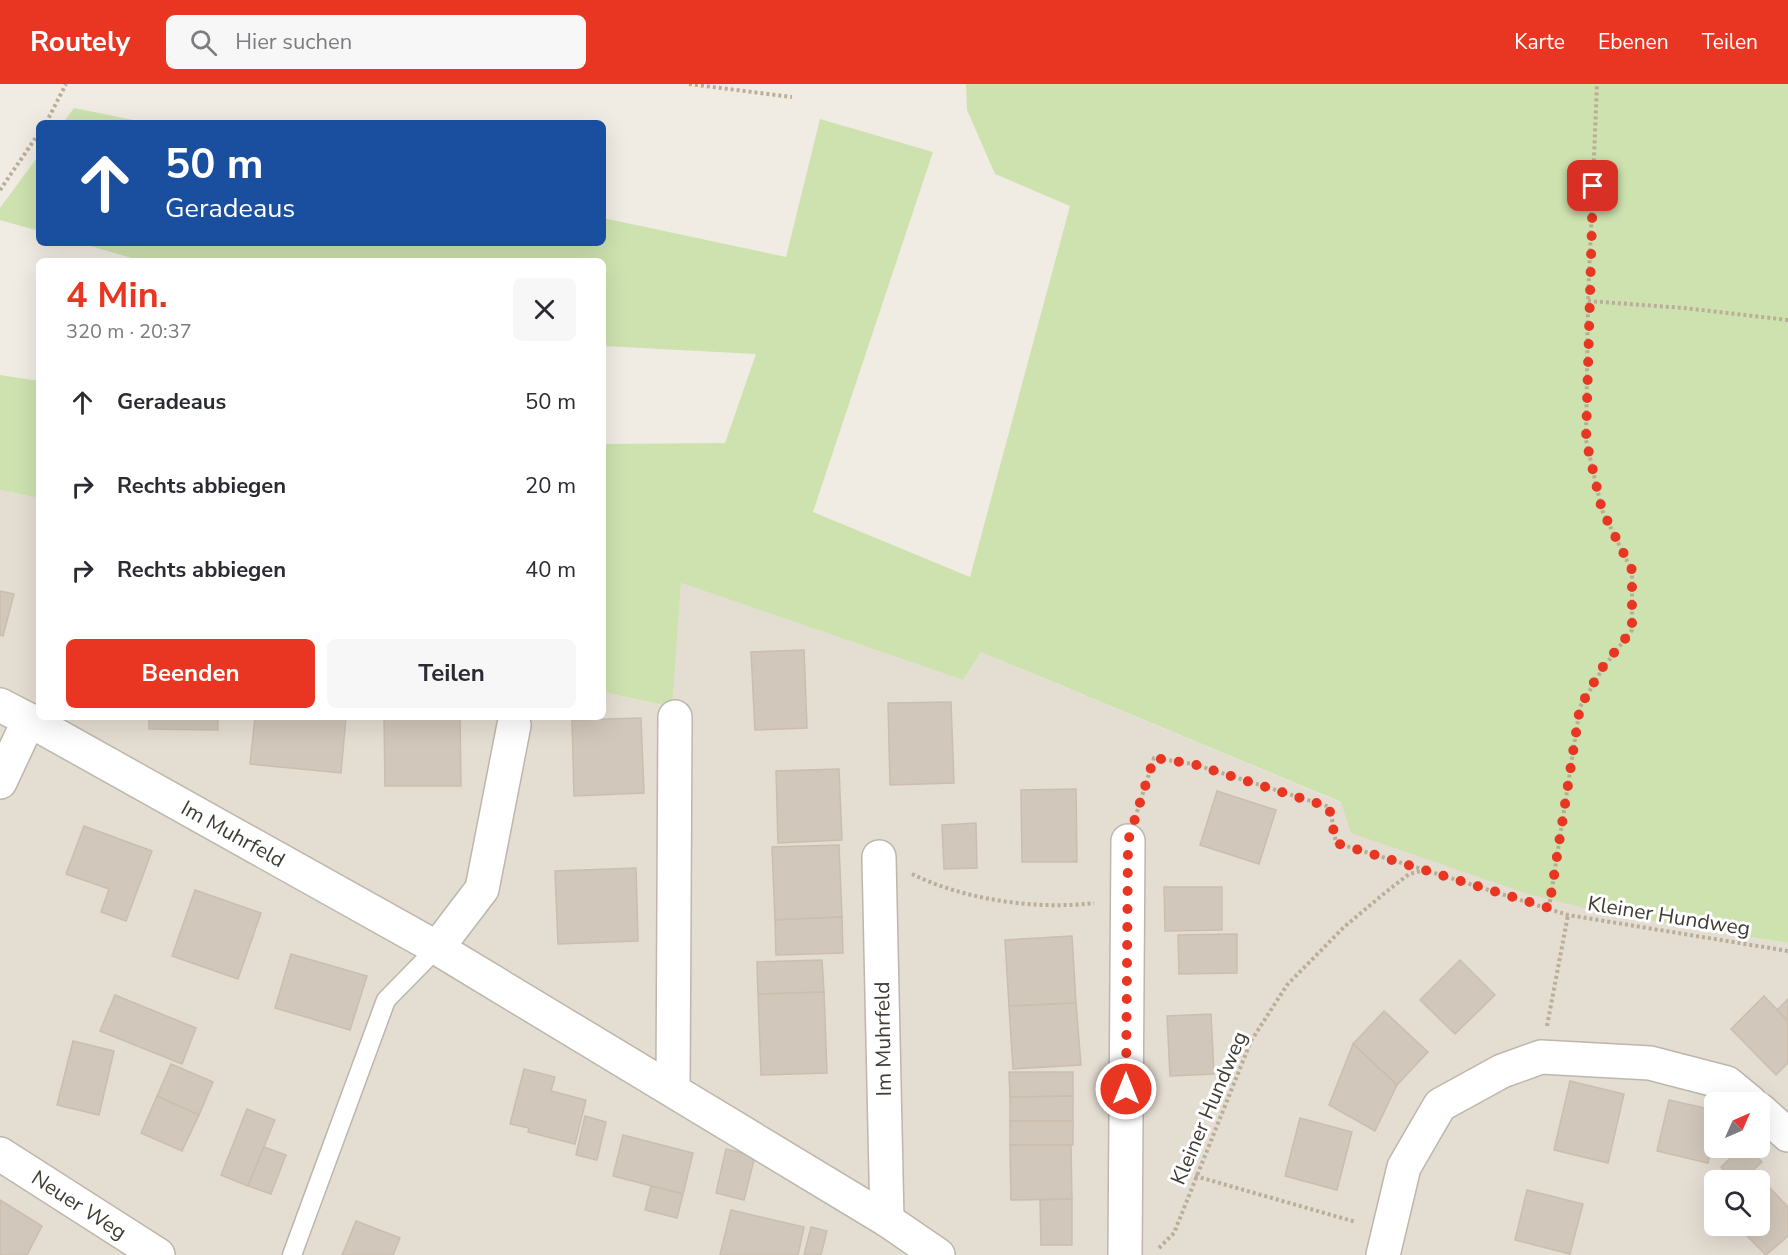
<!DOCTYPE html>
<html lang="de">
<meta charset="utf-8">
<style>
body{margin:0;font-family:"Nunito Sans",sans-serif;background:#f7f7f7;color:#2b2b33;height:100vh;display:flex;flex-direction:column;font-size:22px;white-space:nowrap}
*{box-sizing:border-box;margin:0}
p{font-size:20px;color:#7c7c81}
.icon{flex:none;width:33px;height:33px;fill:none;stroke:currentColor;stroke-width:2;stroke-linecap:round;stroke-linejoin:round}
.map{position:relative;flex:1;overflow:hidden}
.sheet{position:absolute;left:36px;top:174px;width:570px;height:462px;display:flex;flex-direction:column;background:#fff;border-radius:9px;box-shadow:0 6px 24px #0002}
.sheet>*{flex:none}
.guide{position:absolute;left:36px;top:36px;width:570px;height:126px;border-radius:9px;box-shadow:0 6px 24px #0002;background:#1a4fa0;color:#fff;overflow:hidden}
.needle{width:39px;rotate:45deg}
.buttons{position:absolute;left:1704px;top:1008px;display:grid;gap:12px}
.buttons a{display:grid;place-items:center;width:66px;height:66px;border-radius:9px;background:#fff;box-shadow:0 6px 24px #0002;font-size:30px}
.pin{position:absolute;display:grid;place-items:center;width:51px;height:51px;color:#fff;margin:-26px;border-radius:12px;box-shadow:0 3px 9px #0006}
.me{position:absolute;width:66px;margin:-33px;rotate:0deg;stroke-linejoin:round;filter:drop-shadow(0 0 4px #0008)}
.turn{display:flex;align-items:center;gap:21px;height:126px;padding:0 30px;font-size:27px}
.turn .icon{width:78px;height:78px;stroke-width:2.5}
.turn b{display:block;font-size:42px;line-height:51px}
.round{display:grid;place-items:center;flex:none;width:63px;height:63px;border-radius:9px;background:#f7f7f7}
.overview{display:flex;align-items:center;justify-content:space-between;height:102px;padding:0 30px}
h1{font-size:36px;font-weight:700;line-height:45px;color:#e93622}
.cta{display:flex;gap:12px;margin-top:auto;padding:12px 30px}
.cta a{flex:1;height:69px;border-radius:9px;background:#e93622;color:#fff;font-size:24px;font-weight:700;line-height:69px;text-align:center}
.cta a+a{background:#f7f7f7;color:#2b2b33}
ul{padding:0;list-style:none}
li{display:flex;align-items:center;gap:18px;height:84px;padding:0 30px}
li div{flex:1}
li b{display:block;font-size:22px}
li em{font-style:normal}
header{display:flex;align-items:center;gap:36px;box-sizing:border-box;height:84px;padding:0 30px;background:#e93622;color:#fff}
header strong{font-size:28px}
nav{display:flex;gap:33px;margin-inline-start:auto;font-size:21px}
.search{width:420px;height:54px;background:#f7f7f7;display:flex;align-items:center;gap:15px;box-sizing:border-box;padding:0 21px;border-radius:9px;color:#7c7c81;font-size:22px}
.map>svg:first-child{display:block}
.residential{fill:#e4ddd2;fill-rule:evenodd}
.green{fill:#cde2af}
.building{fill:#d1c7ba;stroke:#cbbeae;stroke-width:1.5}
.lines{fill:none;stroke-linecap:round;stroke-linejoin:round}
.service-casing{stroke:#beb6aa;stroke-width:21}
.minor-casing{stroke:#beb6aa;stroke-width:36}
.path{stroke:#bbae99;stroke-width:4;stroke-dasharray:3 3;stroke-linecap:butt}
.service{stroke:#fff;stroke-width:18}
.minor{stroke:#fff;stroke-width:33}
.route{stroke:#e93622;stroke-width:10;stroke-dasharray:0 18}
.labels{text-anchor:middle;stroke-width:6;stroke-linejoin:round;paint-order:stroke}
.street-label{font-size:21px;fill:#413c34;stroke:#fff}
</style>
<header>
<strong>Routely</strong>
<div class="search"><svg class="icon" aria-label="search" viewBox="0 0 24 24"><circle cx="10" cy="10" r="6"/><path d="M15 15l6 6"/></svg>Hier suchen</div>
<nav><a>Karte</a><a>Ebenen</a><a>Teilen</a></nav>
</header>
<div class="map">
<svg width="1788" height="1171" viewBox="0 0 1788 1171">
<rect width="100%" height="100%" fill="#f0ece3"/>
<!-- residential -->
<path class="residential" d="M0 406 39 414V633H603V608L671 623 681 499 963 596 981 568 1605 829 1788 859V1171H0ZM1714 1018H1760V1064H1714ZM1714 1096H1760V1142H1714Z"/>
<!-- green -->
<g class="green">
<polygon points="966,0 1788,0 1788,859 1605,829 1525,809 1351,749 1341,718 981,568 963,596 681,499 672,623 603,608 603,360 725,359 756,270 603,262 603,177 321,177 307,175 306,177 142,177 80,159 603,159 603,134 786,173 820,35 933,68 813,428 970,493 1070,122 995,90 967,26"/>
<polygon points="74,24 148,39 63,39"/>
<polygon points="39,71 39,147 0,136 0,124"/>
<polygon points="0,291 39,297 39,414 0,406"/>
</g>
<!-- building -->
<g class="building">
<polygon points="0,507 14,510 3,552 0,551"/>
<polygon points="804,566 807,644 755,646 751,568"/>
<polygon points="951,618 954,699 890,701 888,619"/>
<polygon points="149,633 218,633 218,646 149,645"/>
<polygon points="255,633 346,633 341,689 250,680"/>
<polygon points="384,633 460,633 461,702 385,702"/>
<polygon points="641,634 644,709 574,712 572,636"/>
<polygon points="839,685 842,756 778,759 776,687"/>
<polygon points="1076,705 1077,778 1022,778 1021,706"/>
<polygon points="1217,707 1276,726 1259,780 1200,761"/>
<polygon points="976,739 977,784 944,785 942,741"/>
<polygon points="84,742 152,767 126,837 101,828 109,805 66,790"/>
<polygon points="839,761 842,833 775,836 772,763"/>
<polygon points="636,784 638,857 558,860 555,787"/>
<polygon points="1164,803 1222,803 1222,846 1165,847"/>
<polygon points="195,806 261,829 238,895 172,872"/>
<polygon points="842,833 843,869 776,871 775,836"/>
<polygon points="1237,850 1237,889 1179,890 1178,851"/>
<polygon points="1072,852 1076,919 1009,922 1005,856"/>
<polygon points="291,870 367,892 350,946 275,924"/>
<polygon points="822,876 824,908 758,910 757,878"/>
<polygon points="1460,876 1495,911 1455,950 1420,916"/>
<polygon points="824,908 827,989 761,991 758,910"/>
<polygon points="115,911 196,944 182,980 100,947"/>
<polygon points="1764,912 1788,937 1788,979 1776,991 1731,945"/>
<polygon points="1788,915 1788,937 1777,926"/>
<polygon points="1076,919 1081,981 1013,985 1009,922"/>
<polygon points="1384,927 1428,968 1397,1001 1353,960"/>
<polygon points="1211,930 1214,990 1170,992 1167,932"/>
<polygon points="73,957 114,967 99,1031 57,1021"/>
<polygon points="1353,960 1397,1001 1375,1047 1329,1021"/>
<polygon points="171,980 213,998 199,1031 157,1012"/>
<polygon points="524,985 555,993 551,1007 586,1016 575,1060 528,1048 529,1044 510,1040"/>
<polygon points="1009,988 1073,988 1073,1012 1010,1013"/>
<polygon points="1570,997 1624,1010 1608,1079 1554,1066"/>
<polygon points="157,1012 199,1031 182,1067 141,1049"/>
<polygon points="1073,1012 1073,1037 1010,1037 1010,1013"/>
<polygon points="1669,1016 1714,1026 1714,1052 1708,1079 1657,1067"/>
<polygon points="247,1025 275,1036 248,1102 221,1091"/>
<polygon points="585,1032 606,1038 597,1076 576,1071"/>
<polygon points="1300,1034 1352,1048 1337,1106 1285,1092"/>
<rect x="1010" y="1037" width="63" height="24"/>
<polygon points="623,1051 693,1069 683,1110 613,1092"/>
<polygon points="1010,1061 1071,1061 1072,1115 1011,1116"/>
<polygon points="264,1063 286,1071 271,1110 248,1102"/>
<polygon points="1741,1064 1748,1064 1762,1078 1742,1096 1734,1096 1721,1083"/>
<polygon points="726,1065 755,1072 744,1116 716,1109"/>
<polygon points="651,1102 683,1110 677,1134 645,1126"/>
<polygon points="1770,1104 1788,1123 1788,1152 1766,1171 1737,1142 1760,1142 1760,1114"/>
<polygon points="1527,1106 1583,1120 1570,1170 1515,1156"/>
<polygon points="1072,1115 1072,1161 1041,1161 1040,1116"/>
<polygon points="0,1116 42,1142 27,1171 0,1171"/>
<polygon points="731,1126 804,1143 798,1171 720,1171"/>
<polygon points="356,1137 400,1154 393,1171 342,1171"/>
<polygon points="811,1143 827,1147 821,1171 804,1171"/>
</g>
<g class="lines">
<defs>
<polyline id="service" points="292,1171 386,916 437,864"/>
<g id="minor">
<polyline points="0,621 29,636 0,698"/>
<polyline points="29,636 437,864 887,1136 938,1171"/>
<polyline points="879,773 887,1136"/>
<polyline points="437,864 482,805 514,641"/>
<polyline points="673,1005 675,633"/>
<polyline points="1760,1026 1788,1051"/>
<polyline points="0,1070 158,1171"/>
<polyline points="1125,1171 1128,757"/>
<polyline points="1383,1171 1404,1083 1440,1021 1502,987 1541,973 1650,979 1727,999 1750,1018"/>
</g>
</defs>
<!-- service casing -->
<use href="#service" class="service-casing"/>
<!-- minor casing -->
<use href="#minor" class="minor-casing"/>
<!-- path -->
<g class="path">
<polyline points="689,0 792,13"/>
<polyline points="46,39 66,0"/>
<polyline points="0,106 39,49"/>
<polyline points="1588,217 1684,224 1788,236"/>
<polyline points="1137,728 1154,674 1193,680 1330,723 1336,759 1425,786"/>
<path d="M912 790C965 816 1036 826 1094 819"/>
<polyline points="1549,824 1580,623 1603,584 1632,546 1632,487 1602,426 1586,356 1588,217 1597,0"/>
<polyline points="1547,942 1568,831"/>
<polyline points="1195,1092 1356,1138"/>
<polyline points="1159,1164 1174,1149 1251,957 1287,901 1344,843 1386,808 1409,790 1425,786 1568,831 1788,867"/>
</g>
<!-- service -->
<use href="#service" class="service"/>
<!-- minor -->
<use href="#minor" class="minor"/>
</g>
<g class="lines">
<!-- route -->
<polyline class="route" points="1126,1005 1128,757 1154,674 1193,680 1329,723 1336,759 1549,824 1580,623 1602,584 1632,546 1632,486 1602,426 1586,356 1593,102"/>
</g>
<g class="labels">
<!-- street labels -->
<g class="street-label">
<text transform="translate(233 750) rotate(29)" y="7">Im Muhrfeld</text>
<text transform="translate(1669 832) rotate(9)" y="7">Kleiner Hundweg</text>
<text transform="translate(883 955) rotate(-91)" y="7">Im Muhrfeld</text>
<text transform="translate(1209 1024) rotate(-67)" y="7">Kleiner Hundweg</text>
<text transform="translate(79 1121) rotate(33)" y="7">Neuer Weg</text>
</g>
</g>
</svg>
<div class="buttons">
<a><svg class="needle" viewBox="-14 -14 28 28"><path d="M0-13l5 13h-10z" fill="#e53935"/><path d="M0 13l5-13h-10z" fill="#7c7c81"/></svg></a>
<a><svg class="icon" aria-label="search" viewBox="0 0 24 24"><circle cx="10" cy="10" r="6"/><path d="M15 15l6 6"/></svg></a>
</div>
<div class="pin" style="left:1593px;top:102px;background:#d93025"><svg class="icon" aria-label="arrive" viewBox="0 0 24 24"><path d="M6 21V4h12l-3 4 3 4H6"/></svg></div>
<svg class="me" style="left:1126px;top:1005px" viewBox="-20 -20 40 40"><circle r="17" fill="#e93622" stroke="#fff" stroke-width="3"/><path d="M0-11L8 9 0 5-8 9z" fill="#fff"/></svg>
<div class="guide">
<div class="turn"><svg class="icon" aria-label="ahead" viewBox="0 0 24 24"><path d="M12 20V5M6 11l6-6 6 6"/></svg><div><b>50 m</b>Geradeaus</div></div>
</div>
<section class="sheet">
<div class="overview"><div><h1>4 Min.</h1><p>320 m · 20:37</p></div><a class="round"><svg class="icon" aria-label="close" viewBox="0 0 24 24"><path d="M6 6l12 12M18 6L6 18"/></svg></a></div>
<ul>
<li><svg class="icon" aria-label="ahead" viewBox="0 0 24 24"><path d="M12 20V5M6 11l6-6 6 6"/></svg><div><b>Geradeaus</b></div><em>50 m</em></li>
<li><svg class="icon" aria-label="right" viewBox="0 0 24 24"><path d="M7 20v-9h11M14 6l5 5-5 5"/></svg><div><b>Rechts abbiegen</b></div><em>20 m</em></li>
<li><svg class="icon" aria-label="right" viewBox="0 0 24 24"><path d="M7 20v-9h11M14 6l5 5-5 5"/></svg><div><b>Rechts abbiegen</b></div><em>40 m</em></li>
</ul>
<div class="cta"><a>Beenden</a><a>Teilen</a></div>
</section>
</div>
